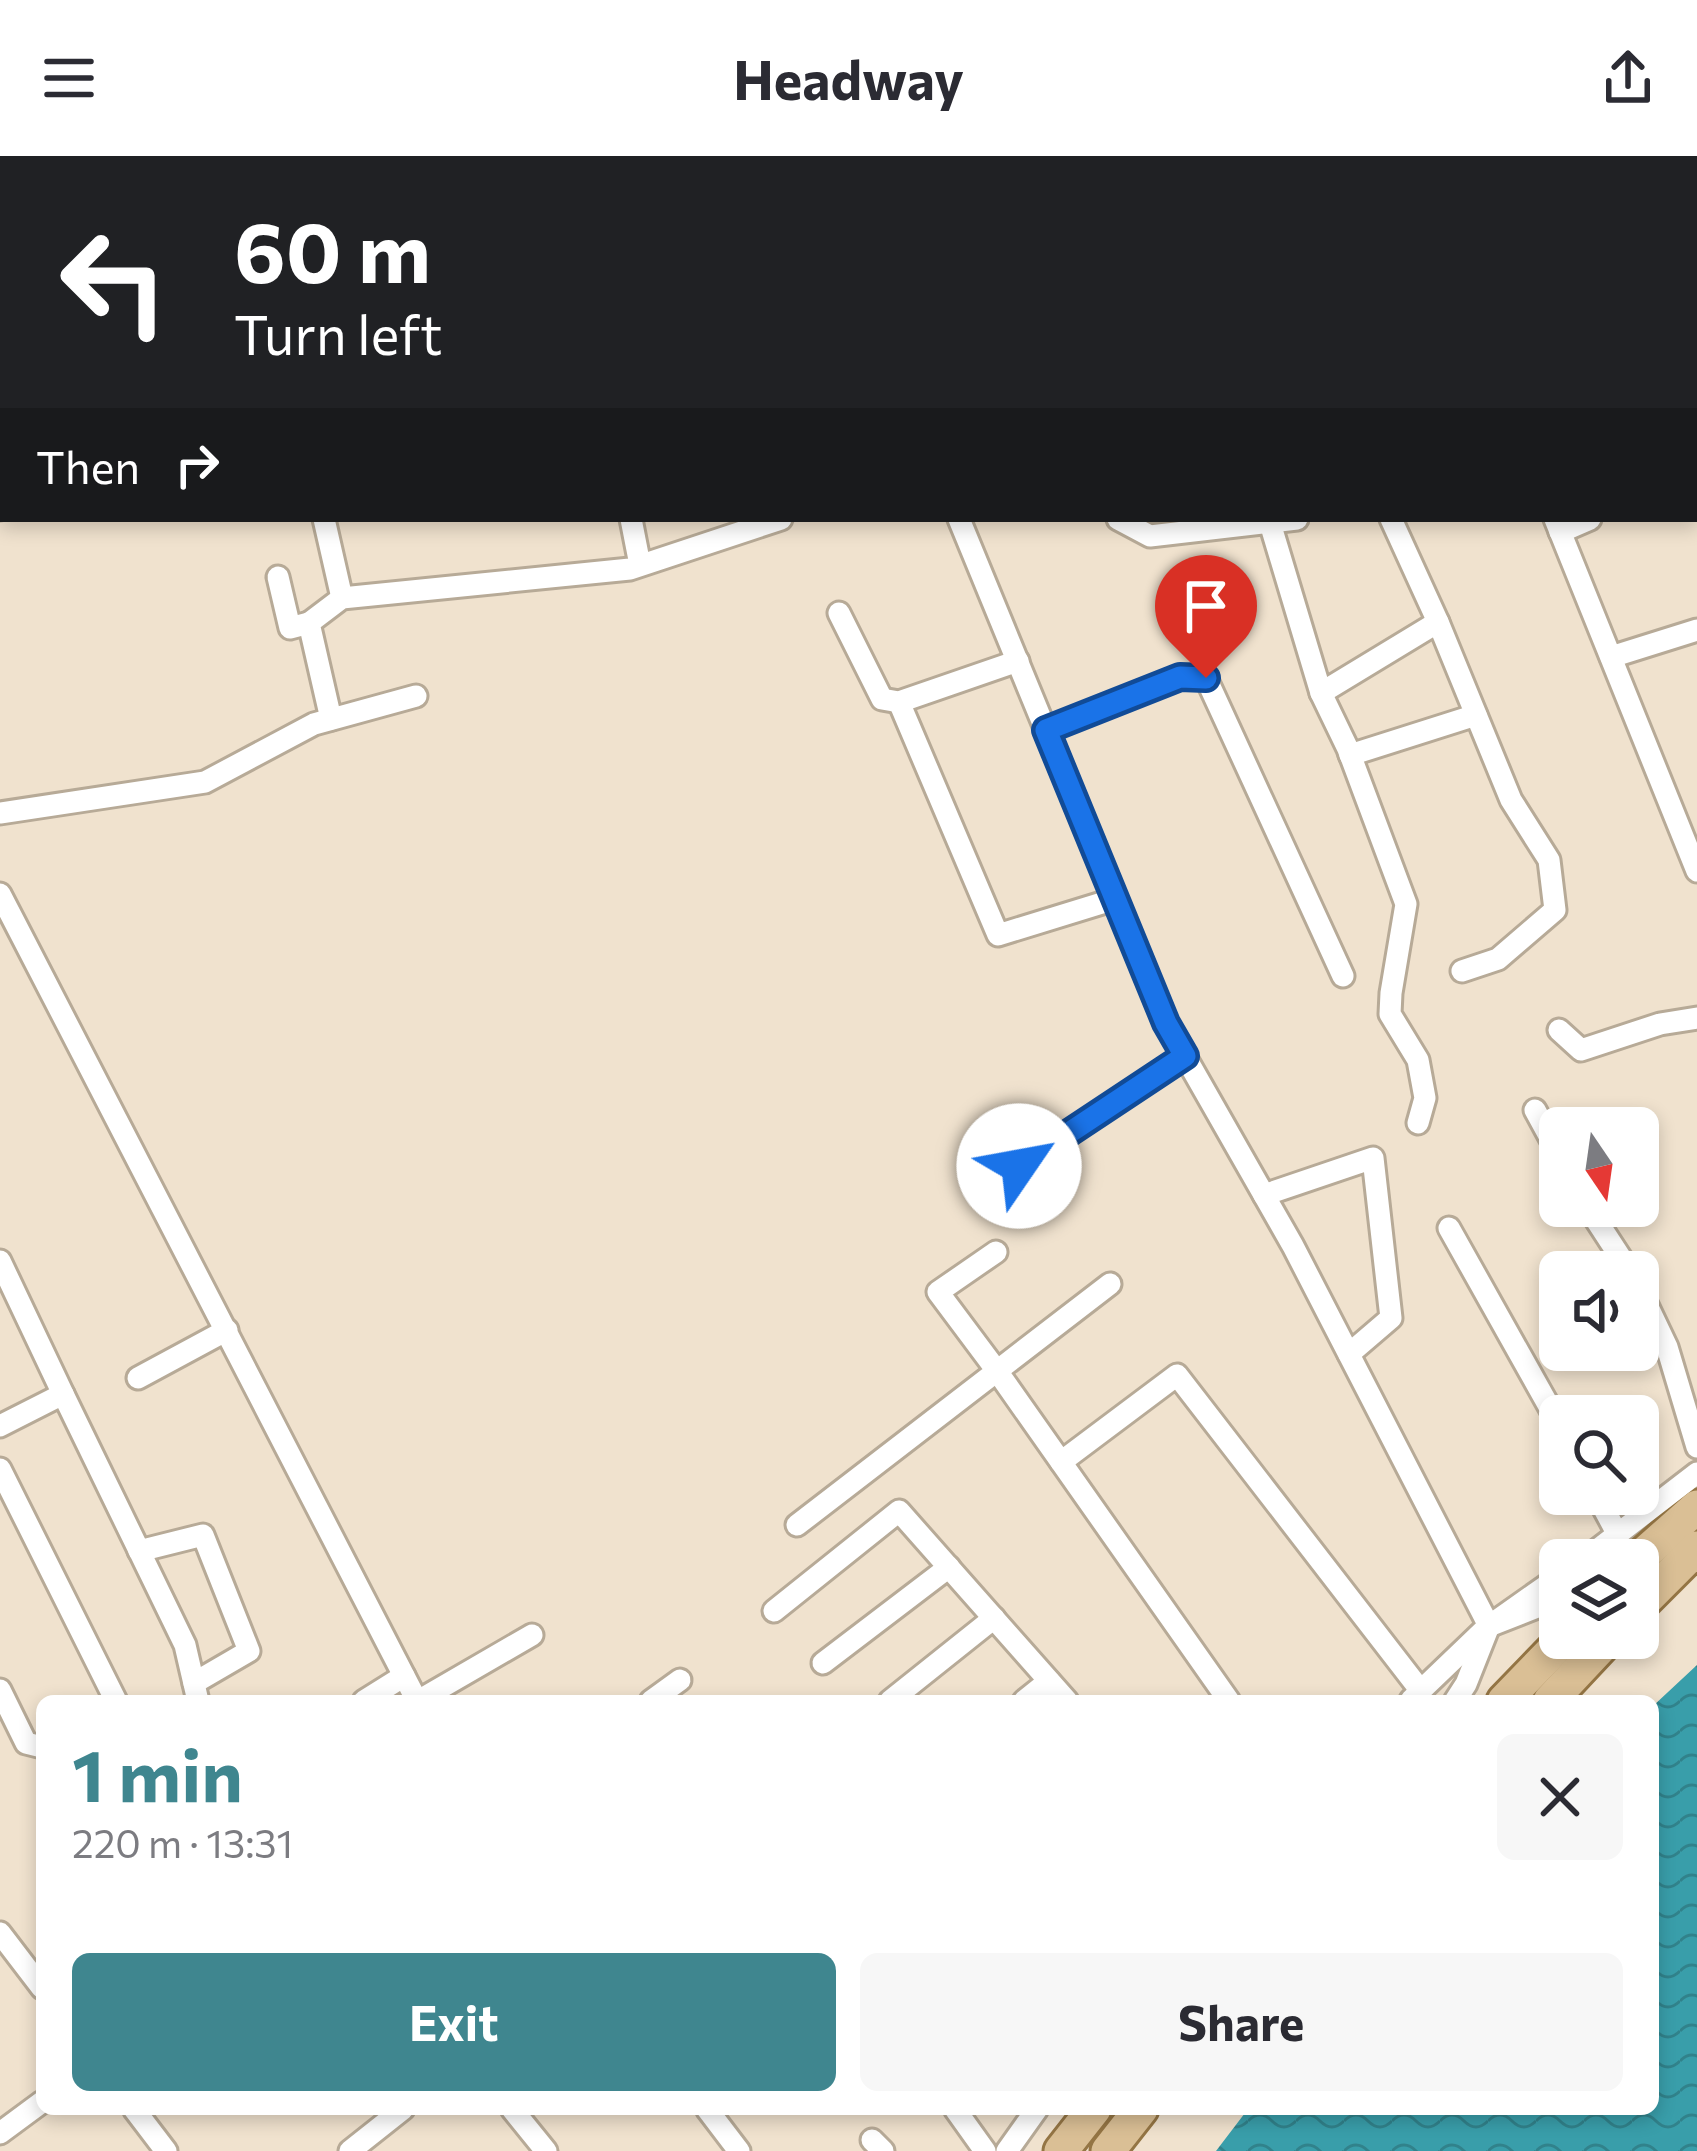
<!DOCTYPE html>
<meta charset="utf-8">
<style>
body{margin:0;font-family:Commissioner,sans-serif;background:#f7f7f7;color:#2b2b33;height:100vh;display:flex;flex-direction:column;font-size:45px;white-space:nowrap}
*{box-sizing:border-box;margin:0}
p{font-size:39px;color:#7c7c81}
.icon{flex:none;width:66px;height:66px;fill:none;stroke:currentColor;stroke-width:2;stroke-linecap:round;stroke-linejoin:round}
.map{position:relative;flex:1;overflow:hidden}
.panel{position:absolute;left:36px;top:1539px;width:1623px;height:420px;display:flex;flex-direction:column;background:#fff;border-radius:18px;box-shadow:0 6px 18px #0003}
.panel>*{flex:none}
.guide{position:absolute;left:0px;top:0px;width:1698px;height:366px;box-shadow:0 6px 18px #0003;background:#202124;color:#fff;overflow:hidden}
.needle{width:78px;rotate:167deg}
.fabs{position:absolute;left:1539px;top:951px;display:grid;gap:24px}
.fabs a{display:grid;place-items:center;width:120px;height:120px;border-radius:18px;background:#fff;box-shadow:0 6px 18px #0003;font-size:60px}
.pin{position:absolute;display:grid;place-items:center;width:102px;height:102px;color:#fff;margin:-123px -51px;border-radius:50% 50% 50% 0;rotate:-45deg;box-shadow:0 0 12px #0007}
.pin .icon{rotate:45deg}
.me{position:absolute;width:132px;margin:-66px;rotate:57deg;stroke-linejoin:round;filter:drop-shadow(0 0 9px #0008)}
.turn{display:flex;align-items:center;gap:42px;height:252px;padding:0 36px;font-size:54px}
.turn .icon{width:156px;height:156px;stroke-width:2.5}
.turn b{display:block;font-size:84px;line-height:102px}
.then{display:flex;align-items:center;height:114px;padding:0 36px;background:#0003;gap:24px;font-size:45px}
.round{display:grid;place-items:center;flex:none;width:126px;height:126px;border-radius:18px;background:#f7f7f7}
.summary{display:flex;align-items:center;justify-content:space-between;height:204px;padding:0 36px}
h1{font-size:72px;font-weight:700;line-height:90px;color:#3f868f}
.cta{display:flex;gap:24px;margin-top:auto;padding:24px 36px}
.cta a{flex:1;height:138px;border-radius:18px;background:#3f868f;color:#fff;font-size:48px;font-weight:700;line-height:138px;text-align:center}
.cta a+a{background:#f7f7f7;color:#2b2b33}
header{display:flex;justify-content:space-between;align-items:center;height:156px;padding:0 36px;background:#fff;font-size:54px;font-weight:700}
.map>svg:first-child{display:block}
.water{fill:url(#water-waves)}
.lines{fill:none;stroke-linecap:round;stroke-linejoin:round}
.minor-casing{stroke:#b7aa97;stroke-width:27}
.primary-casing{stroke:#947544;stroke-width:39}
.path{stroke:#aea393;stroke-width:4.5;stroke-dasharray:9 6;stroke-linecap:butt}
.minor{stroke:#fff;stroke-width:21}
.primary{stroke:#dabf95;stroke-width:33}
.route-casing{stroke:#114b97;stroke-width:30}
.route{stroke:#1a73e8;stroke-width:21}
</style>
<header><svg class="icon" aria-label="menu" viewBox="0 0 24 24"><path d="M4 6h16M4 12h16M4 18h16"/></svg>Headway<svg class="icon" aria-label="share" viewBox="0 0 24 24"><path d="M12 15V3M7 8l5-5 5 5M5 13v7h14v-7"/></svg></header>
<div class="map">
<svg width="1697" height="1995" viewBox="0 0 1697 1995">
<defs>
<pattern id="water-waves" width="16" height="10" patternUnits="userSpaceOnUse" patternTransform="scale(3)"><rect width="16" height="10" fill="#399eaa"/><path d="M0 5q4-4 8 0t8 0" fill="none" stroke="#31828b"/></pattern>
</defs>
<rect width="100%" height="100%" fill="#f0e2ce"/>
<!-- water -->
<polygon class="water" points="1697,1509 1697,1995 1216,1995 1248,1953 1653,1953 1653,1550"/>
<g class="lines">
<defs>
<g id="minor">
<polyline points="794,0 795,3"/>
<polyline points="1695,221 1697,221"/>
<polyline points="0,353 3,351"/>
<polyline points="324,363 342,442"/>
<polyline points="631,363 640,409"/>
<polyline points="959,363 1166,867 1293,1090 1489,1470 1560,1442"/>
<polyline points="1118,363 1150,380 1297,363"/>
<polyline points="1391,363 1438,466 1511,644 1549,704 1555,754 1498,803 1462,815"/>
<polyline points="1555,363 1697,715"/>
<polyline points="1270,367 1321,537 1348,593 1406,748 1391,837 1390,858 1418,904 1425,942 1418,967"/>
<polyline points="1560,376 1590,363"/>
<polyline points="278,421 290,472 309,467"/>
<polyline points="839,457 882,543 899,546 1018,505"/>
<polyline points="1611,501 1697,474"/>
<polyline points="1321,537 1438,466"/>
<polyline points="899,546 998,779 1115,743"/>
<polyline points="331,563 309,467 342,442 630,413 781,363"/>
<polyline points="1046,574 1180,521 1206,522 1343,820"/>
<polyline points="1350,599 1476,559"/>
<polyline points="0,657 205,626 314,568 416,540"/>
<polyline points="0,738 417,1545"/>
<polyline points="1559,874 1581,894 1660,868 1697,862"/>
<polyline points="1535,954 1560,1000"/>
<polyline points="1019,1010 1185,900"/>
<polyline points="1264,1039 1373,1002 1391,1162 1349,1198"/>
<polyline points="1587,1050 1630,1116"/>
<polyline points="1449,1072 1560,1270"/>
<polyline points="0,1105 63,1238"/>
<polyline points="1110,1128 997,1215 1229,1545"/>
<polyline points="1638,1130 1667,1191 1697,1291"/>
<polyline points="138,1222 227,1174"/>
<polyline points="0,1270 63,1238 185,1489 198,1545"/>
<polyline points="1061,1306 1177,1219 1421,1535"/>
<polyline points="0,1313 116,1545"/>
<polyline points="1596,1338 1618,1379"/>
<polyline points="797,1369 997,1215 938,1136 996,1096"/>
<polyline points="139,1395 203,1379 249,1495 194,1527"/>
<polyline points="1584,1404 1697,1317"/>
<polyline points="774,1455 899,1355 1067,1545"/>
<polyline points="823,1507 949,1411"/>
<polyline points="0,1534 26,1587 42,1591"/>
<polyline points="1411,1544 1484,1474"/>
<polyline points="364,1545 404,1520"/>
<polyline points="418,1545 532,1479"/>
<polyline points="651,1545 680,1524"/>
<polyline points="890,1545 994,1462"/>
<polyline points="1024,1545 1049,1525"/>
<polyline points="1455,1545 1466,1528 1489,1470 1560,1420"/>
<polyline points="0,1777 42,1832"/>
<polyline points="134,1953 166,1995"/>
<polyline points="512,1953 546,1995"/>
<polyline points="707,1953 739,1995"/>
<polyline points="955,1953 985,1995"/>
<polyline points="0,1977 42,1946"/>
<polyline points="872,1984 883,1995"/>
<polyline points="350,1995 403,1953"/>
<polyline points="1007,1995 1037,1953"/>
</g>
<g id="primary">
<polyline points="1637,1404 1697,1351"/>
<polyline points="1638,1451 1697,1392"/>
<polyline points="1504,1545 1565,1482"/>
<polyline points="1550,1545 1609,1482"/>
<polyline points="1061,1995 1094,1953"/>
<polyline points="1108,1995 1141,1953"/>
</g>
</defs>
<!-- minor casing -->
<use href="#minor" class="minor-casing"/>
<!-- primary casing -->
<use href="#primary" class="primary-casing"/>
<!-- path -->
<polyline class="path" points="822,0 823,3"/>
<!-- minor -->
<use href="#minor" class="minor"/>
<!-- primary -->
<use href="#primary" class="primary"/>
</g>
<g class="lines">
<defs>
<polyline id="route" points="1019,1010 1185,900 1166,867 1046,574 1180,521 1206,522"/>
</defs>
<!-- route casing -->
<use href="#route" class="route-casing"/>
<!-- route -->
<use href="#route" class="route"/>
</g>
</svg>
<div class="fabs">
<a><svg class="needle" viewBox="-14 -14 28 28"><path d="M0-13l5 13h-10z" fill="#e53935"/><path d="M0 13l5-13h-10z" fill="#7c7c81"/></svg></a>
<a><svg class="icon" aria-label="sound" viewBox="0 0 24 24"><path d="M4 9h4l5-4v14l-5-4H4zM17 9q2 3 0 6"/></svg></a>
<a><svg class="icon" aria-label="search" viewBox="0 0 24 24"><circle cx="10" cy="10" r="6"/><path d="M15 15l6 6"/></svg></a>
<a><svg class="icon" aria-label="layers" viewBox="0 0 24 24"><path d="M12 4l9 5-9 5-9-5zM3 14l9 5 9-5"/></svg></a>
</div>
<div class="pin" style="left:1206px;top:522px;background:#d93025"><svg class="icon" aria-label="arrive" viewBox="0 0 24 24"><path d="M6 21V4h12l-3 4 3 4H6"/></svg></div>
<svg class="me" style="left:1019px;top:1010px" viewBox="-20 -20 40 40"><circle r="19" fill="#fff"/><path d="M0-13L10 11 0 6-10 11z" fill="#1a73e8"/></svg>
<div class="guide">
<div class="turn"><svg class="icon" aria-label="left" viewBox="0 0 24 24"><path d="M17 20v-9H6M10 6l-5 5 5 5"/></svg><div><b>60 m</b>Turn left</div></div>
<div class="then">Then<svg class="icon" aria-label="right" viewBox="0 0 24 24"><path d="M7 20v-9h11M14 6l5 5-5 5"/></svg></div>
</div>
<section class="panel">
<div class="summary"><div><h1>1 min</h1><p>220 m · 13:31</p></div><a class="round"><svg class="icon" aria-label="close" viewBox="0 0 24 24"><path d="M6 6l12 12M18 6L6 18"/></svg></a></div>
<div class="cta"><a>Exit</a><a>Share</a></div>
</section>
</div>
